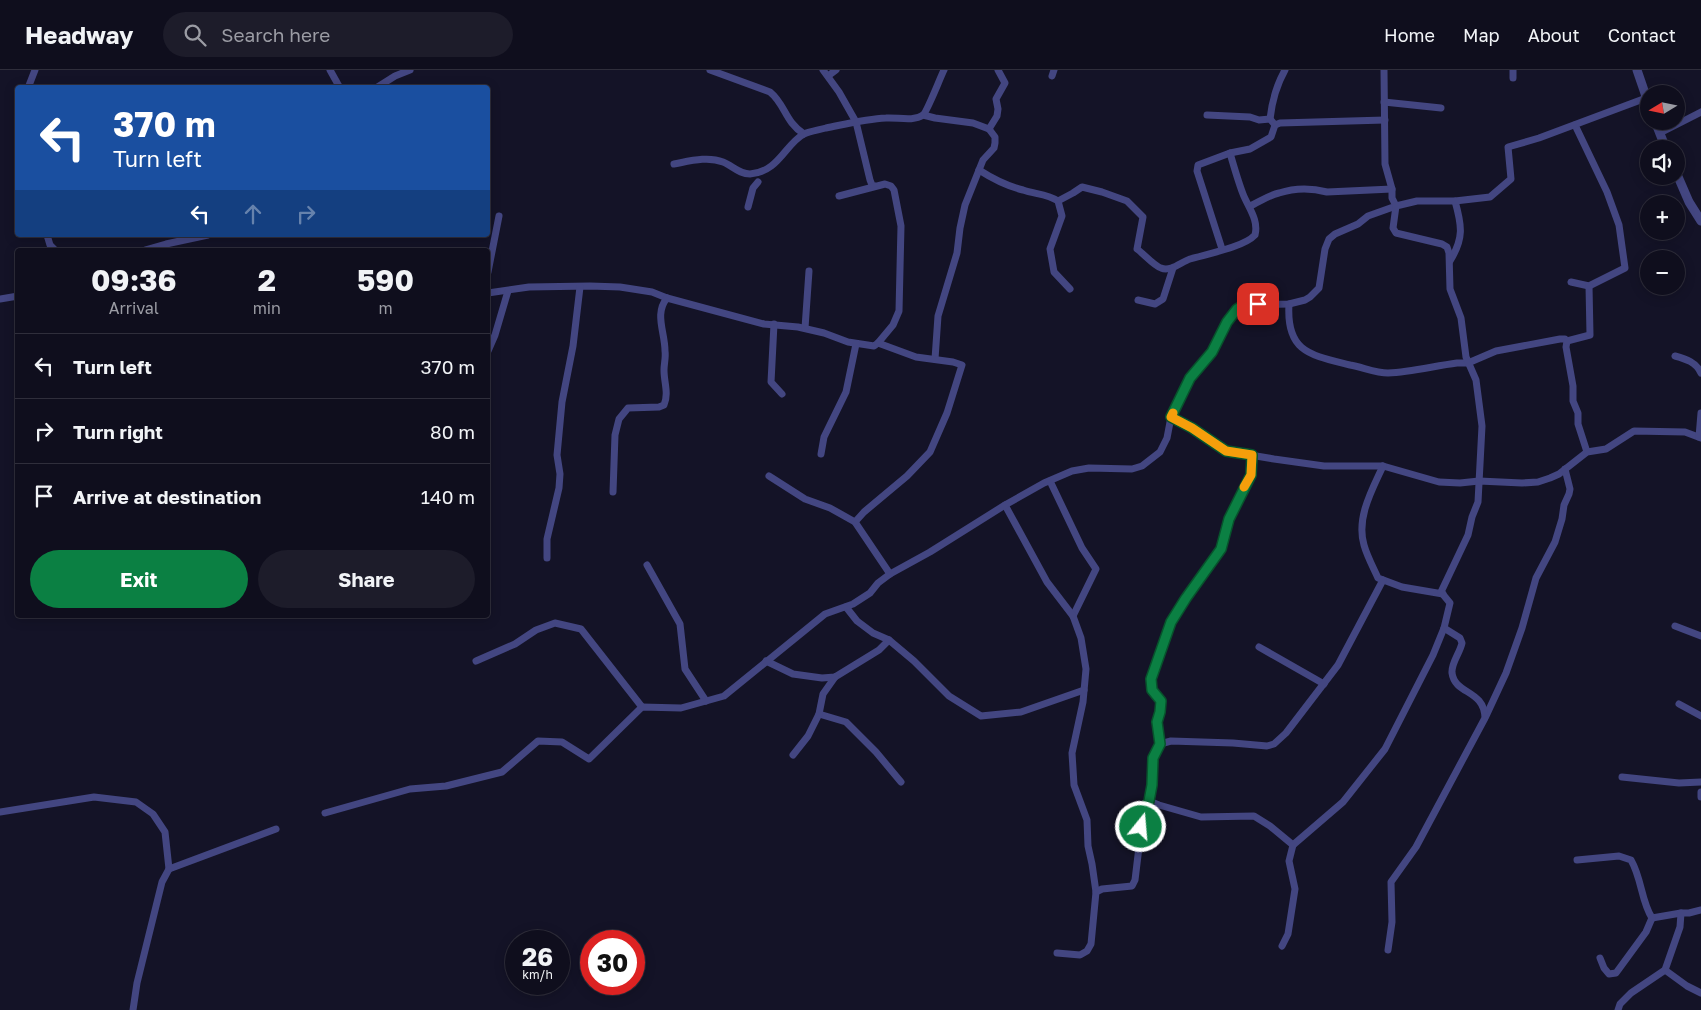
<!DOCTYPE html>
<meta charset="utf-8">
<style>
body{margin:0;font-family:"Golos Text",sans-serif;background:#1d1c2a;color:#f1f3f6;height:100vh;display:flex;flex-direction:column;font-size:19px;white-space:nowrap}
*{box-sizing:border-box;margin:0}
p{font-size:16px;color:#9b9ca4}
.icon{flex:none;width:28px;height:28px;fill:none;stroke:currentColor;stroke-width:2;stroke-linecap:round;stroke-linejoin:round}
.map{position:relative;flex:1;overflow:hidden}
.side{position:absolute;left:15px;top:178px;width:475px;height:370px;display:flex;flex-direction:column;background:#0f0e1d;border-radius:5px;box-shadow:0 2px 12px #0003,0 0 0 1px #2f2e3b}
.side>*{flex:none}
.guide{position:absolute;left:15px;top:15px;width:475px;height:152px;border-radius:5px;box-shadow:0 2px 12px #0003,0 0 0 1px #2f2e3b;background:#1a4fa0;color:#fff;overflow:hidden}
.needle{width:32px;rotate:260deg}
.tools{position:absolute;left:1640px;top:15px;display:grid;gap:10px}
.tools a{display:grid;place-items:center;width:45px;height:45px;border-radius:50%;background:#0f0e1d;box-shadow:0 2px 12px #0003,0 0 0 1px #2f2e3b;font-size:25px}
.speed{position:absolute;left:505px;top:860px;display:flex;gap:10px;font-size:25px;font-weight:700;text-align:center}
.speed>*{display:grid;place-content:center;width:65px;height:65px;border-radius:50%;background:#0f0e1d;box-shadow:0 2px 12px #0003,0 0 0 1px #2f2e3b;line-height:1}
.speed small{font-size:12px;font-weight:400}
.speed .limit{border:8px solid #d22;background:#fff;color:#111}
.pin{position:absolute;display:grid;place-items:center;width:42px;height:42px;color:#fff;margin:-21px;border-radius:10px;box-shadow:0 2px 8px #0006}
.me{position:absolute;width:55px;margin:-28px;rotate:17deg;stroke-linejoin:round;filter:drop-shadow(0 0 4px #0008)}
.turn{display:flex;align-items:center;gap:18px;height:105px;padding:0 15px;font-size:22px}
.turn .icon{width:65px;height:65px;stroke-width:2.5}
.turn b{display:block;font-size:35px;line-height:42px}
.lanes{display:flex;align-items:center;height:48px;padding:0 15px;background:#0003;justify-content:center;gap:25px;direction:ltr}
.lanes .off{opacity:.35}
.eta{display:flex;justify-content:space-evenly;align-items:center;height:85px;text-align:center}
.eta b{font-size:30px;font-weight:700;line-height:35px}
.primary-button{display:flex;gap:10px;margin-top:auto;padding:10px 15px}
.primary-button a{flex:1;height:58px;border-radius:30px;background:#0b8043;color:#fff;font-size:20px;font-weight:700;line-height:58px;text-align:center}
.primary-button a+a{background:#1d1c2a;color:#f1f3f6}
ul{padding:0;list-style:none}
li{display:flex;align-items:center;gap:15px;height:65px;padding:0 15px;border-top:1px solid #2f2e3b}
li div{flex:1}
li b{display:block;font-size:19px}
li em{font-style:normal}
header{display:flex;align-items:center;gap:30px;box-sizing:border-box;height:70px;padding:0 25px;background:#0f0e1d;border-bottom:1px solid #2f2e3b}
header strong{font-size:24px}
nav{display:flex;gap:28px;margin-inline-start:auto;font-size:18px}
.search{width:350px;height:45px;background:#1d1c2a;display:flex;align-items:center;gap:12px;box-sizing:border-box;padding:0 18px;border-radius:28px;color:#9b9ca4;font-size:19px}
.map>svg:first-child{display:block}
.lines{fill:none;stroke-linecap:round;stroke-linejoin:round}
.minor{stroke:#434681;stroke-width:7}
.tertiary{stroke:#434681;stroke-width:9}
.route-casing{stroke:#07532c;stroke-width:12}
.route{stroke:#0b8043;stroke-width:9}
.slow{stroke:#f59e0b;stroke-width:9}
</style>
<header>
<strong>Headway</strong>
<div class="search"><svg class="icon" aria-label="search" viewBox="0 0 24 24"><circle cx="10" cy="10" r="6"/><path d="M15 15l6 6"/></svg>Search here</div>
<nav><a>Home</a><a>Map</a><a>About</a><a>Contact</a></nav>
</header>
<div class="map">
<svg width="1701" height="940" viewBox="0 0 1701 940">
<rect width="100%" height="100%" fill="#141327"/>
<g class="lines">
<!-- minor -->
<g class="minor">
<polyline points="330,0 340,18"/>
<path d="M710 0 770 22C785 34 785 52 804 64"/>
<polyline points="823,0 839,22 856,52 870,110 872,115 875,116"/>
<polyline points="828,6 836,0"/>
<polyline points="1052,6 1054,0"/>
<polyline points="1513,8 1513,0"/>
<polyline points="28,18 35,0"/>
<polyline points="376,18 395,6 410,0"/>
<polyline points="1384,32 1441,38"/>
<polyline points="923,45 935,48 973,53 989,59 995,67 995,73 994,78 983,90 965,135 960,158 957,183 938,246 935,289"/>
<polyline points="1207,45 1250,47 1259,50 1270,49 1275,55"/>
<path d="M1270 49C1272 31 1276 16 1285 0"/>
<polyline points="989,59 997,46 998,39 996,29 1005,13 998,0"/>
<polyline points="1660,63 1701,42"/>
<path d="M674 94C690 91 708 86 723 92 733 96 739 104 750 104 779 102 785 74 804 64 810 61 819 60 826 58 846 54 866 49 886 48 897 47 913 52 923 45 927 42 940 8 944 0"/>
<path d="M979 100C993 109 1007 116 1023 120 1034 124 1048 124 1058 131L1062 146 1050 179 1054 202 1070 219"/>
<path d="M1058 131 1073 123 1082 117 1102 122 1127 131 1143 147 1137 179C1144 184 1154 196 1161 198 1171 202 1181 192 1190 189 1207 184 1244 177 1255 165 1259 150 1248 137 1243 124 1238 111 1234 97 1230 83L1250 79 1271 67 1275 55 1280 53 1385 50"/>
<path d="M1250 136C1259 132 1269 125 1279 123 1294 118 1312 118 1327 122L1392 119"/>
<polyline points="748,137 753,118 758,112"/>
<polyline points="47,165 50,175 55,180"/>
<polyline points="1222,179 1197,101 1198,95 1230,83"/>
<polyline points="145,180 166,174 208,165"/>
<path d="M1450 191C1464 168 1462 156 1455 131"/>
<polyline points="488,202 499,146"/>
<polyline points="1571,212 1589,216 1625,198 1619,155 1607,122 1575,55"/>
<polyline points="488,223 529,217 590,216 620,217 652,222 667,228 764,254 798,257 824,263 848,272 874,276 878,273 893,255 899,241 901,156 894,120 891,116 885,114 839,126"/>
<polyline points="0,229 18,226"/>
<polyline points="1138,230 1155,234 1163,229 1173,198"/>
<path d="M1289 234C1286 282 1310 285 1350 295 1362 297 1376 303 1388 303 1411 302 1434 296 1457 293H1468L1496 281 1560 269H1565L1567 271 1566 277 1573 316V331L1578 343V354L1587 382"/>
<polyline points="774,254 771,312 782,324"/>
<polyline points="805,258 809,201"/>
<polyline points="1567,271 1590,265 1589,216"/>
<polyline points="488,281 495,265 508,221"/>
<path d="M1675 286C1686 289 1696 292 1701 303"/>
<polyline points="1171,347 1192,358 1226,381 1274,389 1324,396 1383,396 1439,412 1460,413 1479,411 1522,413 1538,412 1550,408 1559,404 1587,382 1606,379 1634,361 1685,362 1701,368"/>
<polyline points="1699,367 1701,343"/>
<polyline points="821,384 824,367 846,322 856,274"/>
<path d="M1383 396C1372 420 1356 448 1364 475 1367 486 1373 497 1378 508L1402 517 1443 524"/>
<polyline points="769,406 805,429 830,438 855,452 890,504"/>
<polyline points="1050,411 1082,478 1096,499 1073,546 1081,568 1086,599 1083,632 1072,683 1074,715 1087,750 1088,776 1092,794 1096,822"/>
<path d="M613 422 615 365 619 349 628 338 659 337 664 335C669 323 664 313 664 300 664 294 666 287 665 281 665 262 654 244 667 228"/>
<polyline points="1005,435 1047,512 1073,546"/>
<polyline points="855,452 864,442 907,406 930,382 947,343 962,295 953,292 916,287 878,273"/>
<polyline points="547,488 547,469 559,418 560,404 557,385 562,332 573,276 580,217"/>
<polyline points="647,495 680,554 685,599 706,631"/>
<polyline points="846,537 857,551 873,563 889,570 914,591 949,626 981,646 1021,642 1084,620"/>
<polyline points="1675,556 1701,566"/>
<polyline points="1259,577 1324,614"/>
<polyline points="476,591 515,574 536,560 555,553 581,559 642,637"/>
<polyline points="766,591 793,604 822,608 835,607 879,580 889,570"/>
<polyline points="1679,634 1701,646"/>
<polyline points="819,644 846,652 876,682 901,712"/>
<polyline points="1486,646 1506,603 1522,558 1536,508 1555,472 1562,449 1564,435 1569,424 1570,419 1565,399"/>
<polyline points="1160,674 1157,652 1160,642 1161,631 1152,620 1151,609 1171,552 1186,528 1221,479 1229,449 1251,405 1252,385"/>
<polyline points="793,685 808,666 819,644 823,624 835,607"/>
<polyline points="1622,707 1679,713 1701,712"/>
<polyline points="1701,722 1701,727"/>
<polyline points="1149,731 1159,735 1201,747 1254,746 1270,756 1293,775"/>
<polyline points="0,742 94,727 136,732 153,744 165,762 169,799 162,812 137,913 133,940"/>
<polyline points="325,743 410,719 446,716 502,702 538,671 562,672 589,689 642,637 681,638 724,626 825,544 853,534 870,523 878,513 890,504 930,482 1005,435 1044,413 1072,401 1089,398 1132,399 1142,396 1160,382 1167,368 1171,347 1190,307 1211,282 1227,252 1237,239 1244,235 1289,234 1305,230 1310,227 1319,218 1325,179 1329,169 1335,164 1358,154 1368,146 1396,136 1392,128 1392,119 1385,94 1384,0"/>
<path d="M1577 790 1619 786 1631 790C1642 809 1641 831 1652 848L1681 843"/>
<polyline points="169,799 276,759"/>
<polyline points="1282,876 1288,864 1295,819 1289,791 1293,775 1343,732 1385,679 1433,585 1444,558 1450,533 1441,522 1468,465 1472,447 1478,432 1482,356 1476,310 1466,287 1461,248 1450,219 1449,183 1447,177 1442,174 1396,163 1393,158 1396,136 1417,131 1455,131 1490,127 1511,109 1508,77 1539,68 1646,28"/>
<path d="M1388 880 1392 852 1391 812 1416 777 1485 648C1484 619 1455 625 1452 603 1451 593 1460 583 1462 573L1460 568 1444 558"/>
<polyline points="1057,883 1080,885 1087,881 1091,874 1096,822 1102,819 1132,816 1135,810 1143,744 1149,731 1153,715 1153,688 1160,674 1171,671 1233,673 1267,676 1274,674 1286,663 1338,595 1383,510"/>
<polyline points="1600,888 1604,898 1609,904 1616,903 1646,862 1652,848"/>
<polyline points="1665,900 1687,916 1701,923"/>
<polyline points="1618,940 1620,934 1631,923 1665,900 1680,857 1681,843 1689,843 1701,840"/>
</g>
<!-- tertiary -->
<g class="tertiary">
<polyline points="1637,0 1649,35"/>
<polyline points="1655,51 1666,79"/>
<polyline points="1676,102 1689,132 1701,151"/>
</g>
</g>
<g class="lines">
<defs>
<polyline id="route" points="1141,757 1143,744 1149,731 1152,715 1153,688 1160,674 1157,652 1160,642 1161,631 1152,620 1151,609 1171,552 1186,528 1221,479 1229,449 1251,405 1252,385 1226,381 1192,358 1171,347 1190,308 1212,282 1227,252 1237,239 1244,235 1258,234"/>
</defs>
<!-- route casing -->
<use href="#route" class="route-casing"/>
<!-- route -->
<use href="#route" class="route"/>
<!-- slow -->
<polyline class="slow" points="1173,343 1171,347 1192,358 1226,381 1252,385 1251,405 1244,417"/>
</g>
</svg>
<div class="tools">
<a><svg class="needle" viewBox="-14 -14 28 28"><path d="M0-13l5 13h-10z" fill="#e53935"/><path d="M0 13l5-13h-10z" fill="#9b9ca4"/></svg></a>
<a><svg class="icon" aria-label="sound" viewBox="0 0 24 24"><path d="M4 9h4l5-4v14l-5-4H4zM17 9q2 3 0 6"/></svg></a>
<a>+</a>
<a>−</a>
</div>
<div class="speed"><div>26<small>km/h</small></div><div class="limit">30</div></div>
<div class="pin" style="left:1258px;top:234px;background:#d93025"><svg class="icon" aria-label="arrive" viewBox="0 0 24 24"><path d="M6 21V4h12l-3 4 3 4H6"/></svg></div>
<svg class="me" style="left:1141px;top:757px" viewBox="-20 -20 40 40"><circle r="17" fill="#0b8043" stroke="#fff" stroke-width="3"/><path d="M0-11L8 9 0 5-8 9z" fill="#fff"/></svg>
<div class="guide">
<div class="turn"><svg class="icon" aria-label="left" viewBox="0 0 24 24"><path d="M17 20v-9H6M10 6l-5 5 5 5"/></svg><div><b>370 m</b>Turn left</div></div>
<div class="lanes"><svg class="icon" aria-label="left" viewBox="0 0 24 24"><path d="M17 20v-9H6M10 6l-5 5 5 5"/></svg><svg class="icon off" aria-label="ahead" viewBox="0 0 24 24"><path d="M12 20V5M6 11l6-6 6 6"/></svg><svg class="icon off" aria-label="right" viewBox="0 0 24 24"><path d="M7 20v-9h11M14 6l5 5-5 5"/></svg></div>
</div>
<section class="side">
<div class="eta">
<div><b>09:36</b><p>Arrival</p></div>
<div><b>2</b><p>min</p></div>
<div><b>590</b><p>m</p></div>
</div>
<ul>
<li><svg class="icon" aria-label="left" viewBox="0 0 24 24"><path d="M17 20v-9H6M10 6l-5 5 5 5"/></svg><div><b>Turn left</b></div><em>370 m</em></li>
<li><svg class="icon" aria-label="right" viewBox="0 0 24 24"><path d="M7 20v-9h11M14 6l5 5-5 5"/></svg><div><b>Turn right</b></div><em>80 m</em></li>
<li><svg class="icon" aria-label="arrive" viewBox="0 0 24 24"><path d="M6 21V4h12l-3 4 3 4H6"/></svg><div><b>Arrive at destination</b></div><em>140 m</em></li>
</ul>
<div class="primary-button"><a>Exit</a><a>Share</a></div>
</section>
</div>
